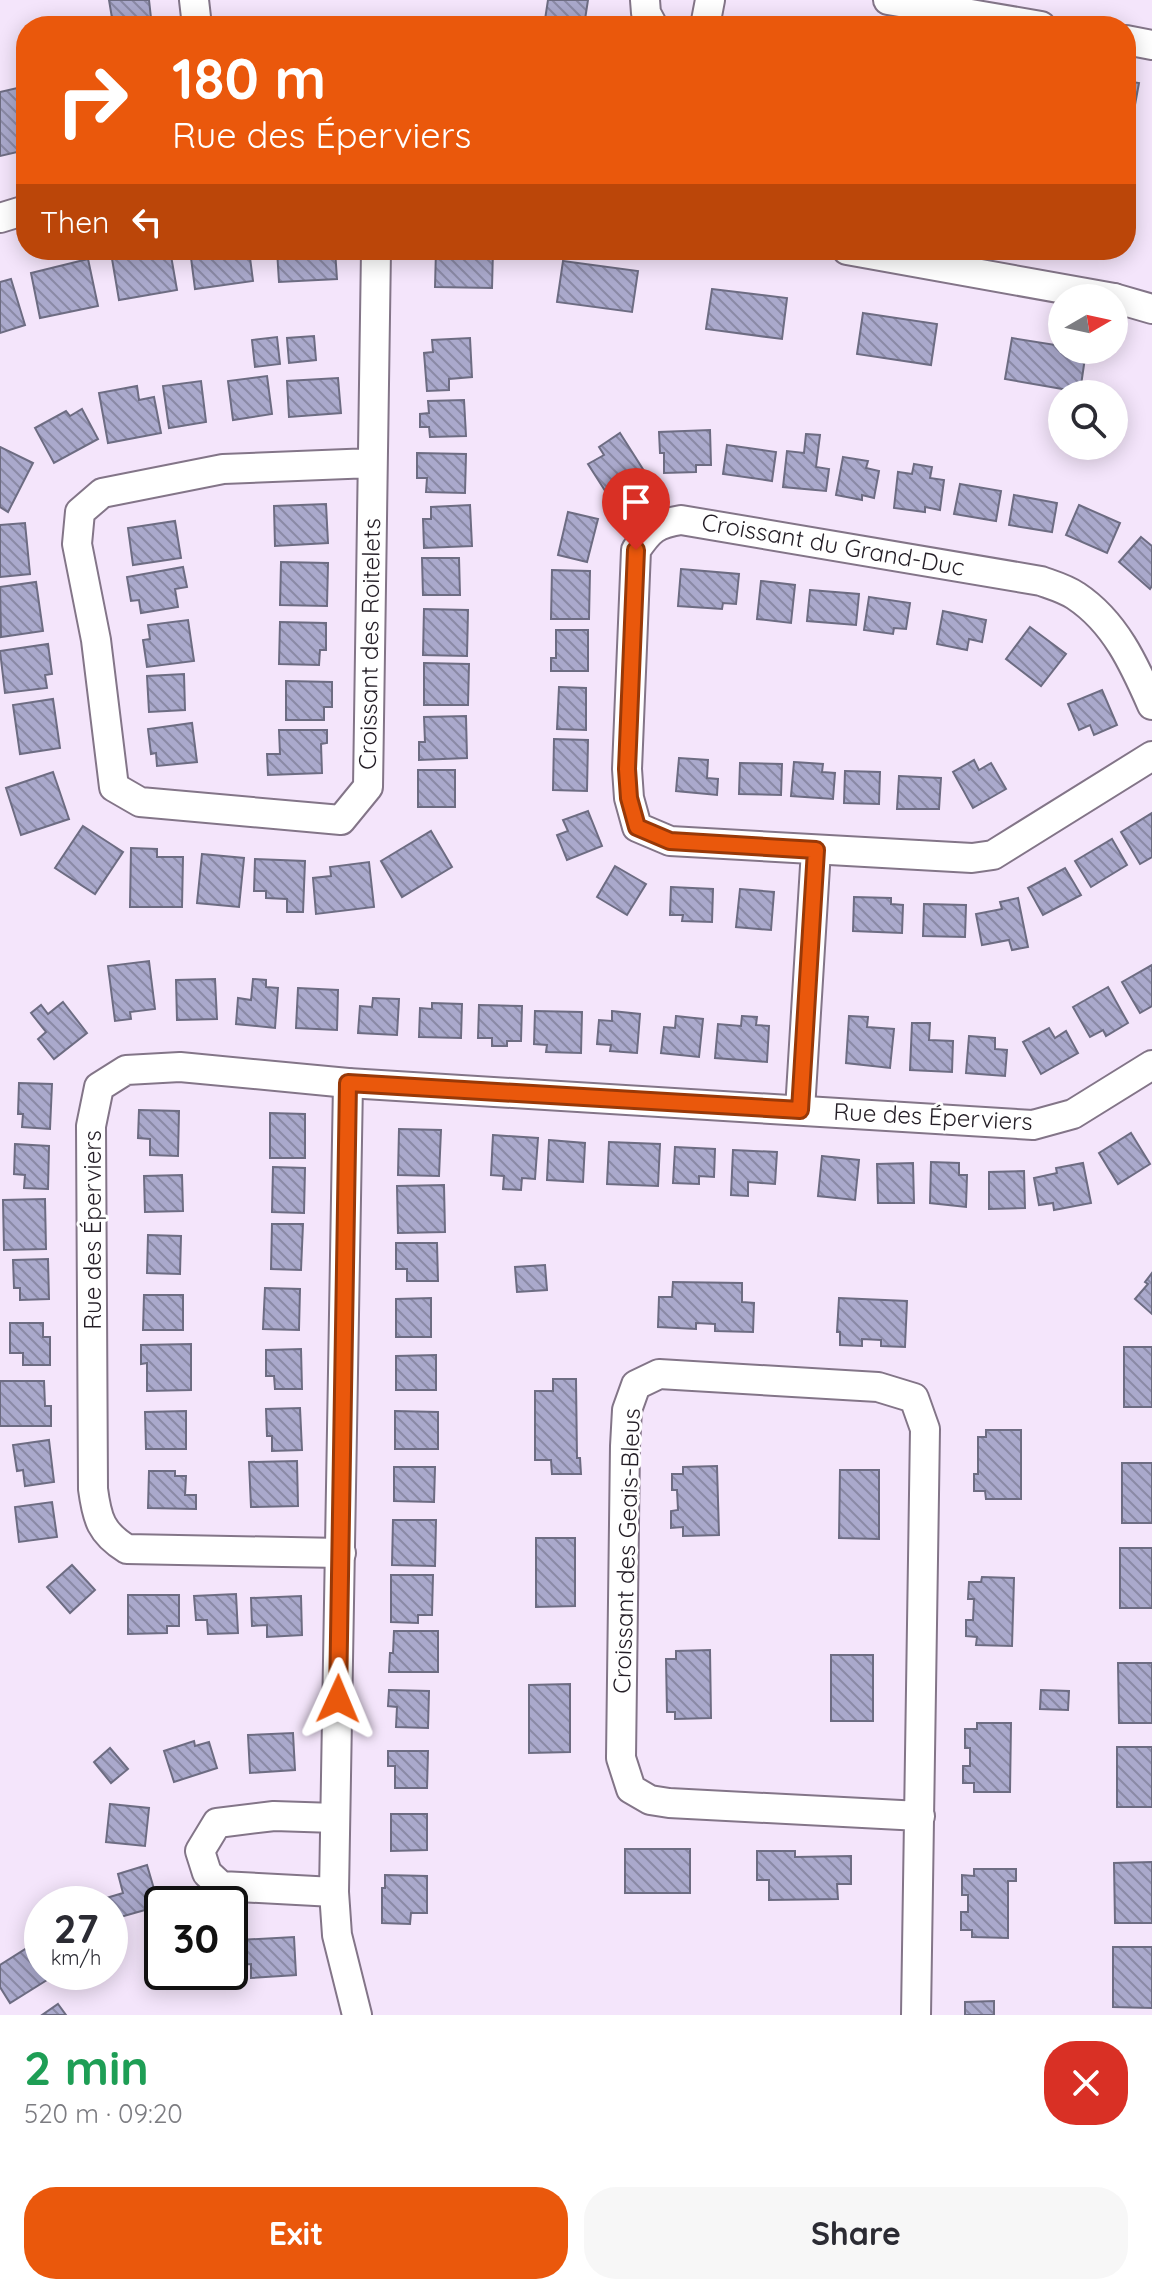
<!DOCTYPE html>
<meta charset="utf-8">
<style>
body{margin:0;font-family:Quicksand,sans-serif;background:#f7f7f7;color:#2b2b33;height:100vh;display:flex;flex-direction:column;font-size:30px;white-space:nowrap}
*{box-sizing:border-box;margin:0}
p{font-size:26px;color:#7c7c81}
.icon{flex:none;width:44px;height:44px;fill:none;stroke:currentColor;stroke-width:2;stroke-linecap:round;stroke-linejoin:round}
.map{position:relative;height:2015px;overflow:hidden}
.drawer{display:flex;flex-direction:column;background:#fff;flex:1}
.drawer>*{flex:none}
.guide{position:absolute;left:16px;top:16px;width:1120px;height:244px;border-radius:32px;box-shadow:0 4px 20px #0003;background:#ea580c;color:#fff;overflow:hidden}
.needle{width:52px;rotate:81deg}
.buttons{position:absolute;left:1048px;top:284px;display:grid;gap:16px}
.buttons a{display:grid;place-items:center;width:80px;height:80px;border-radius:50%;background:#fff;box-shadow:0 4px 20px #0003;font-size:40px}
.speed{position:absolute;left:24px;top:1886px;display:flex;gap:16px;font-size:40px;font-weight:700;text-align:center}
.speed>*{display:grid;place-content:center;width:104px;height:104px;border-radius:50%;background:#fff;box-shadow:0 4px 20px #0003;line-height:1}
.speed small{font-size:20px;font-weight:400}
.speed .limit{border:4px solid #111;border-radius:12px;background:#fff;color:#111}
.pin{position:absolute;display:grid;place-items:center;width:68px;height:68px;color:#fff;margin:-82px -34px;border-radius:50% 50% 50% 0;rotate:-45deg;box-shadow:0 0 8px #0007}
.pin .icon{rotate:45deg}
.me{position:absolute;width:88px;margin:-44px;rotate:1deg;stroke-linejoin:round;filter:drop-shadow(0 0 6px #0008)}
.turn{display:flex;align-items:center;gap:28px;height:168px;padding:0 24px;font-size:36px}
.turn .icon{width:104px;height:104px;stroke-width:2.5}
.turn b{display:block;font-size:56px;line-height:68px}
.then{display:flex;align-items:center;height:76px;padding:0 24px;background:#0003;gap:16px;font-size:30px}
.round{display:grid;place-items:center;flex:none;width:84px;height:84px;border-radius:32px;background:#f7f7f7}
.overview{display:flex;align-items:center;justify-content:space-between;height:136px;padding:0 24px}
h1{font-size:48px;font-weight:700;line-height:60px;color:#1e9e55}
.cta{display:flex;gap:16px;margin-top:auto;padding:16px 24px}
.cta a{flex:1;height:92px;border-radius:32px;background:#ea580c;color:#fff;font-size:32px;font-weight:700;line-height:92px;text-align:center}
.cta a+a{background:#f7f7f7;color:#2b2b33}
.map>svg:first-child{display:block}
.building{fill:url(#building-back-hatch);stroke:#6d6c82;stroke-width:2}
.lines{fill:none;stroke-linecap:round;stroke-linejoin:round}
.minor-casing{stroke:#837588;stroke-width:32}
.minor{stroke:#fff;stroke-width:28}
.route-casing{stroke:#983908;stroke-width:20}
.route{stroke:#ea580c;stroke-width:14}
.labels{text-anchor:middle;stroke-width:6;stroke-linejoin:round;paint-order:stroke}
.street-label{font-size:24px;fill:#241e26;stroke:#fff}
</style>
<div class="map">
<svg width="1152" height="2015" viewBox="0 0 1152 2015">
<defs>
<pattern id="building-back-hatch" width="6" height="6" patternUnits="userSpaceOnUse" patternTransform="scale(2)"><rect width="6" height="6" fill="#aaa9cc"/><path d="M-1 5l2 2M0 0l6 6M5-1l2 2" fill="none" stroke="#8a89a5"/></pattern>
</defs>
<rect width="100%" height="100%" fill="#f4e5fb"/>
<!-- building -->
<g class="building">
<polygon points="109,0 149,0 151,18 113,24"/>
<polygon points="548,0 588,0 584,26 544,26"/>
<polygon points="767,19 812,26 766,26"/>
<polygon points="1126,81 1139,83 1132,121 1126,120"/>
<polygon points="26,86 26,150 0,156 0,92"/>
<polygon points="1126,202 1134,203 1128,243 1126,243"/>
<polygon points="129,250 170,250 177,290 119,300 111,253"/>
<polygon points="190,250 249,250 253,281 195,289"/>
<polygon points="277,250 335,250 337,279 279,282"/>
<polygon points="436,250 493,250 492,288 435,287"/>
<polygon points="88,259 98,306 40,318 31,273"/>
<polygon points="563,261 638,271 632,312 557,302"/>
<polygon points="11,279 25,325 0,333 0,282"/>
<polygon points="712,289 787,298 782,339 706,329"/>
<polygon points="863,313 937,324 931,365 857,354"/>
<polygon points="314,336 316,360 289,363 287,338"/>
<polygon points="277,337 280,364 255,367 252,340"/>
<polygon points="470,338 472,377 449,379 449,390 427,391 424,353 433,352 432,340"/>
<polygon points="1012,338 1062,346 1062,350 1086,351 1080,392 1005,379"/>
<polygon points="267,376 272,414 233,420 228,381"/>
<polygon points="338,378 341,413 289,417 287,381"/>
<polygon points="201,381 206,422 169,428 163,386"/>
<polygon points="137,386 139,400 154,397 161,433 108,443 99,393"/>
<polygon points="464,400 466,436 430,437 429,427 420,427 420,414 429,413 428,401"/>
<polygon points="82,409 98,439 54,463 35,428 66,411 70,416"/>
<polygon points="710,430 711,465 696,465 696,472 664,473 664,453 660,453 659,432"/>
<polygon points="620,433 646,474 609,497 588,464 604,455 599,447"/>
<polygon points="806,434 820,435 816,467 829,469 826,491 783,487 787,451 804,453"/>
<polygon points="727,445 776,452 772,481 723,474"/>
<polygon points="0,447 33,463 8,512 0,507"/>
<polygon points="417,453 466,454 465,493 426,492 427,478 417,478"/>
<polygon points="843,457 868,461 866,468 879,471 874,498 862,495 862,500 836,495"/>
<polygon points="914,464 932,467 930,478 944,480 940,510 925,507 925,512 894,508 898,472 912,474"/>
<polygon points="960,484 1001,491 996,521 954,514"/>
<polygon points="1014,495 1057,503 1052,532 1009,525"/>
<polygon points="326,504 328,543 275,546 274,506"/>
<polygon points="470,505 472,546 424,548 423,519 431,519 431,507"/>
<polygon points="1079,505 1120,523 1107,553 1066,535"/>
<polygon points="568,512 598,519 587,562 558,555"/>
<polygon points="175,521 181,558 133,565 128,528"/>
<polygon points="25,523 30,574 0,577 0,525"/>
<polygon points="1141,537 1152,546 1152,586 1150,589 1119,562"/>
<polygon points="422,558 459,558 460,595 423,595"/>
<polygon points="281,562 328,563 327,606 280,605"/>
<polygon points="183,567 187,587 175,589 178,607 141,613 139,600 131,601 127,577"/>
<polygon points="681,569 739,574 736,604 723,603 722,609 678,606"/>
<polygon points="552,570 590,571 589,619 551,619"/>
<polygon points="761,581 795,585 791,623 757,619"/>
<polygon points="36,582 43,631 1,637 0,587"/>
<polygon points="810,590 859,594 856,625 807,621"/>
<polygon points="869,597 910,603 906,629 894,628 893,634 864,630"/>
<polygon points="424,609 468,610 467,656 423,655"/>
<polygon points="943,611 986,620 982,642 969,639 967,650 937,644"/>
<polygon points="188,620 194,661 147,667 143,640 150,639 148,625"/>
<polygon points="280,622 326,623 326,650 320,650 319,665 279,664"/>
<polygon points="1030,627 1066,654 1041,686 1006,659"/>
<polygon points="556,630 588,630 588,671 551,671 551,658 556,658"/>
<polygon points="48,644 52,674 45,675 47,688 5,693 0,651"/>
<polygon points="424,663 469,664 468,705 424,705"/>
<polygon points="184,674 185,710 149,712 147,676"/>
<polygon points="286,681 332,682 332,707 324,707 324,720 286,720"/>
<polygon points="559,687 586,688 586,730 557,729"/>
<polygon points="1102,690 1117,725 1094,735 1090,725 1079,730 1068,704"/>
<polygon points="53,699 60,748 20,754 13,705"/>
<polygon points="466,716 467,758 419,760 419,742 425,742 424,717"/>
<polygon points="192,723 197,762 157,766 156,753 151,754 148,729"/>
<polygon points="279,730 327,730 327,743 321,744 322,773 268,775 267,754 280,754"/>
<polygon points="554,739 588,740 587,791 553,790"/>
<polygon points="679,758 708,760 707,778 718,779 717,795 676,791"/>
<polygon points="974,760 979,770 991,763 1006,789 973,808 953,772"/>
<polygon points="794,762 823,764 822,772 835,773 833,799 791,796"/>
<polygon points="740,763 782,764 781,795 739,794"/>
<rect x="418" y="770" width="37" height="37"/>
<polygon points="845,771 880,772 879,804 844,803"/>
<polygon points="53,772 69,819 21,835 6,788"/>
<polygon points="899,776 941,778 939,809 897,809"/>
<polygon points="588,811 602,846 567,860 557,835 568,831 563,820"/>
<polygon points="1152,813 1152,857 1140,864 1121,832"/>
<polygon points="83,826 123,852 95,894 55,868"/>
<polygon points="431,831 452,867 402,897 381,861"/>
<polygon points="1112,839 1127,865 1091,887 1075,861"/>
<polygon points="131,848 157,849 157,857 183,857 182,907 130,907"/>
<polygon points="202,854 244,858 239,907 197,903"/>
<polygon points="255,859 305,861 303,912 287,912 287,899 266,898 266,891 254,891"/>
<polygon points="369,862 374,907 316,914 313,878 331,876 330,867"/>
<polygon points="615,866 646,884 627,915 597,897"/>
<polygon points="1065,868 1081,895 1043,915 1028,888"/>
<polygon points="671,887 713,889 712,922 682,921 683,915 670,915"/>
<polygon points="740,889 774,892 771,930 736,927"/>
<polygon points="854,897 891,898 891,904 903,905 902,933 853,931"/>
<polygon points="1018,898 1028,947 1012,950 1009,940 982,945 976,914 1002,909 1000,902"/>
<polygon points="924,904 966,905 965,937 923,936"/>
<polygon points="149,961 155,1009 130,1012 131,1019 115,1021 108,966"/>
<polygon points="1152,965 1152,1006 1140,1013 1122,982"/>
<polygon points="215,979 217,1019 177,1020 176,980"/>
<polygon points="253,979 266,980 266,987 278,988 275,1028 236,1024 238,998 251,1000"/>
<polygon points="1108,987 1128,1023 1106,1036 1103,1030 1090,1037 1073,1007"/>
<polygon points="298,988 338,990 337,1030 296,1028"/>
<polygon points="373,998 399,999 397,1035 358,1033 360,1006 372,1007"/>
<polygon points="63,1002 87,1033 54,1059 38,1039 46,1032 31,1013 41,1005 48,1014"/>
<polygon points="432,1003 462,1004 461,1038 419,1037 420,1008 432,1009"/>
<polygon points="479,1005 522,1006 521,1041 507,1041 507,1046 492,1046 492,1038 478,1038"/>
<polygon points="535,1011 582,1012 581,1053 546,1052 547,1045 534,1044"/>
<polygon points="612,1011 640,1014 637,1053 610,1051 611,1045 597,1044 599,1020 612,1021"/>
<polygon points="676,1016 703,1019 699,1057 661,1053 664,1027 675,1028"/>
<polygon points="742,1016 757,1017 756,1025 769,1026 767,1062 715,1058 718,1024 741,1026"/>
<polygon points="849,1016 868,1017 867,1027 894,1029 890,1068 846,1063"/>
<polygon points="912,1023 930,1023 929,1040 953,1041 952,1072 910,1070"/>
<polygon points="1049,1028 1055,1038 1066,1031 1078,1053 1041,1074 1023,1042"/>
<polygon points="969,1036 995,1038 995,1049 1007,1050 1005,1076 966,1073"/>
<polygon points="19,1083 52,1084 50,1129 22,1127 23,1114 18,1114"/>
<polygon points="139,1110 179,1111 178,1156 150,1155 150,1139 138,1138"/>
<polygon points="270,1113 305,1114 305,1158 270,1158"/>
<polygon points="399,1129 441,1130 439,1176 398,1175"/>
<polygon points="1131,1133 1150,1164 1118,1184 1099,1153"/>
<polygon points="493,1135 538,1138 535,1179 522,1178 521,1190 503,1189 504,1176 491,1175"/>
<polygon points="549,1140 585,1143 583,1182 547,1180"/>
<polygon points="609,1142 660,1144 658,1186 607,1184"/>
<polygon points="15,1144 49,1146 48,1189 24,1188 25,1175 14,1174"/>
<polygon points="675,1147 715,1149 714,1177 699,1176 699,1184 673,1183"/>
<polygon points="733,1150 777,1152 775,1184 748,1182 748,1196 731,1195"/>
<polygon points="822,1156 859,1160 855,1200 818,1196"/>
<polygon points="931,1162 959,1163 959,1175 967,1175 966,1207 930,1203"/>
<polygon points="913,1163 914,1203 878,1203 877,1164"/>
<polygon points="1083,1163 1091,1203 1054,1210 1053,1203 1039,1205 1034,1178 1057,1173 1056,1168"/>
<polygon points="273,1167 305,1168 304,1213 272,1212"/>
<polygon points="1024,1171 1025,1208 989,1209 989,1172"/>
<polygon points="182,1175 183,1211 145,1212 144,1176"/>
<polygon points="444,1185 445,1232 398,1233 397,1186"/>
<polygon points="45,1199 46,1249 4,1250 3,1200"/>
<polygon points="272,1224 303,1224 301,1270 271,1269"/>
<polygon points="148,1235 181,1236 180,1274 147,1273"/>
<polygon points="396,1243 437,1243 438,1281 407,1281 407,1269 396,1269"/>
<polygon points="48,1259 49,1299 20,1300 20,1288 14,1288 13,1260"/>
<polygon points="545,1265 547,1290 517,1292 515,1267"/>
<polygon points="1152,1273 1152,1314 1135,1299 1148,1284 1145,1282"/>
<polygon points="673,1282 742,1283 742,1302 754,1303 753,1332 715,1331 715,1324 696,1323 696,1329 658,1327 659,1297 672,1297"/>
<polygon points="265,1288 300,1289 299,1330 263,1329"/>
<polygon points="144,1295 183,1295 183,1330 143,1330"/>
<polygon points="431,1298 431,1337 396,1337 396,1299"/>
<polygon points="839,1298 907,1301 905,1347 881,1346 881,1340 862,1339 862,1346 840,1345 840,1332 837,1332"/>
<polygon points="10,1323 43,1323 43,1337 50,1337 50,1365 23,1365 23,1353 10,1353"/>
<polygon points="191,1344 191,1390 147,1391 147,1363 141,1364 141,1345"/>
<rect x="1124" y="1347" width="28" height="60"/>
<polygon points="301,1349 302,1389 275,1389 274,1376 266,1376 266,1350"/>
<polygon points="436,1355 436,1390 396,1390 396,1356"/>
<polygon points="553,1379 576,1379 577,1458 580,1458 581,1474 552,1474 551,1460 535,1460 535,1391 553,1391"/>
<polygon points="0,1381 44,1381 45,1406 51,1406 51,1426 0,1426"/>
<polygon points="300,1408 302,1450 272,1451 272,1436 267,1436 266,1409"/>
<polygon points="186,1411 186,1449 146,1449 145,1412"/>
<polygon points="395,1411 438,1412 438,1449 395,1449"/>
<polygon points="986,1430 1021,1430 1021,1499 986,1499 985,1491 974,1491 974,1474 978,1474 978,1437 986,1437"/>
<polygon points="49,1440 54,1482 25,1486 23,1470 17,1471 13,1445"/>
<polygon points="297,1461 298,1506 251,1507 249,1462"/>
<rect x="1122" y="1463" width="30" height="60"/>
<polygon points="717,1466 719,1535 683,1536 683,1527 671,1528 671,1511 678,1510 677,1490 672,1490 672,1474 683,1474 683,1467"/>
<polygon points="394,1467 435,1467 434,1502 394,1501"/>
<polygon points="840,1470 879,1470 879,1539 839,1538"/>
<polygon points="149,1471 175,1471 175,1476 186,1476 185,1495 196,1495 196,1509 148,1508"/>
<polygon points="52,1502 57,1537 19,1542 15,1507"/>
<polygon points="393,1520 436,1520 435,1566 392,1565"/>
<polygon points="536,1538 575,1538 575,1606 536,1607"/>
<rect x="1120" y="1548" width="32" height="60"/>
<polygon points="72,1565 95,1590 70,1613 47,1587"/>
<polygon points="391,1575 433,1575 432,1615 418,1615 418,1623 391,1622"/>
<polygon points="982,1577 1014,1578 1012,1646 976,1645 977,1637 966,1636 966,1620 973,1620 974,1599 968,1599 969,1582 981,1582"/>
<polygon points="236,1594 238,1633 208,1634 207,1620 196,1620 194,1596"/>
<polygon points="128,1595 179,1595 179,1626 167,1626 167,1633 128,1634"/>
<polygon points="301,1596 302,1635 267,1637 267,1625 252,1626 251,1598"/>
<polygon points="394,1631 438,1631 438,1672 389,1672 390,1653 393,1653"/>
<polygon points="710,1650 711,1718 675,1719 675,1712 667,1712 666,1659 676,1659 676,1651"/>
<rect x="831" y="1655" width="42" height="66"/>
<polygon points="1118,1663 1152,1663 1152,1723 1119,1723"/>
<polygon points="570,1684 570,1752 529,1753 529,1685"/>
<polygon points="389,1690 429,1691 428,1728 396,1727 397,1707 388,1706"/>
<polygon points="1041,1690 1069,1691 1068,1710 1040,1709"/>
<polygon points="977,1723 1011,1723 1010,1792 974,1792 974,1783 963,1783 963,1766 970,1766 970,1748 965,1748 965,1729 977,1729"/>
<polygon points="293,1733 295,1770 250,1773 248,1735"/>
<polygon points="194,1741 195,1746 209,1742 217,1768 174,1782 164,1751"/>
<rect x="1117" y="1747" width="35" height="60"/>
<polygon points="110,1748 128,1769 111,1783 94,1762"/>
<polygon points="388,1751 428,1751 427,1788 395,1788 395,1766 388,1766"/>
<polygon points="110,1804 149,1808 145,1846 106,1842"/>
<polygon points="391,1814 427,1814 427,1850 391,1851"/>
<rect x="625" y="1849" width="65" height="44"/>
<polygon points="757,1851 795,1851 795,1857 851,1856 851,1884 837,1884 838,1899 769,1900 769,1880 757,1880"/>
<polygon points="1152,1862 1152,1923 1115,1923 1114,1863"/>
<polygon points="147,1865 159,1906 110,1920 110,1904 104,1904 103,1899 123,1893 118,1874"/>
<polygon points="974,1869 1016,1869 1016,1881 1008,1881 1008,1938 972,1937 972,1930 961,1930 961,1912 968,1912 968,1895 962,1895 962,1875 974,1876"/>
<polygon points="385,1875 427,1876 427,1913 411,1913 410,1924 382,1923 382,1888 385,1888"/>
<polygon points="159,1932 162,1933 162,1969 146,1962"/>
<polygon points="294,1937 296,1975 251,1978 251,1964 240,1965 239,1940"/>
<polygon points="1113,1947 1152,1947 1152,2008 1113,2007"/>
<polygon points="27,1948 47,1980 10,2003 0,1987 0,1965"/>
<polygon points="994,2001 994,2015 965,2015 965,2002"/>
<polygon points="58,2004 66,2015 42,2015"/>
</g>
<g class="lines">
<defs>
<g id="minor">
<polyline points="194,0 197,26"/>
<polyline points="645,0 646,13 653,26"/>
<polyline points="888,0 1041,26"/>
<polyline points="705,26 710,0"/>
<polyline points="1126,40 1152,45"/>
<polyline points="0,218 26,210"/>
<polyline points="847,250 1114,298"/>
<polyline points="1114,298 1152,309"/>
<polyline points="372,463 223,469 102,493 80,512 77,544 96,640 114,787 140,802 341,820 368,787 376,250"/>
<path d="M1152 705C1134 664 1115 622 1076 596 1066 589 1052 585 1041 581L681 520C656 524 650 529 636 550L627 769 629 798 637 827 670 841 972 858 993 855 1152 756"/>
<polyline points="348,1083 334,1892 337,1935 357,2015"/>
<polyline points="800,1110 816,850"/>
<path d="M341 1553 127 1549C101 1533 97 1519 93 1489L91 1126 99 1087 126 1070 180 1067 348 1083 1033 1125 1073 1114 1152 1065"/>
<polyline points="334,1892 221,1886 207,1873 200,1851 217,1823 274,1816 335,1818"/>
<polyline points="916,2015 925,1429 914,1398 878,1387 659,1374 636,1385 627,1410 625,1446 621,1758 631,1789 650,1800 669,1803 920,1816"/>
</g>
</defs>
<!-- minor casing -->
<use href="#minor" class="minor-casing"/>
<!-- minor -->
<use href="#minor" class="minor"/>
</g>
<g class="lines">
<defs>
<polyline id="route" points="338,1699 348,1083 800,1110 816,850 670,841 637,827 629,798 627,769 636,550"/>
</defs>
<!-- route casing -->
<use href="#route" class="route-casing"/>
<!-- route -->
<use href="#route" class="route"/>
</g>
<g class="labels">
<!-- street labels -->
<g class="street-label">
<text transform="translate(833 545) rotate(10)" y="8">Croissant du Grand-Duc</text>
<text transform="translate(370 644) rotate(-89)" y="8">Croissant des Roitelets</text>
<text transform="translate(933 1117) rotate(3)" y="8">Rue des Éperviers</text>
<text transform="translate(93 1230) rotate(-90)" y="8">Rue des Éperviers</text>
<text transform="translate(627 1551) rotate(-88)" y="8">Croissant des Geais-Bleus</text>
</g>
</g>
</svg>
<div class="buttons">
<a><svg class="needle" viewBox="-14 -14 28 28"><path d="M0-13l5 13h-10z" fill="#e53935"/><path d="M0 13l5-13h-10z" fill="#7c7c81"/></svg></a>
<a><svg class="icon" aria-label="search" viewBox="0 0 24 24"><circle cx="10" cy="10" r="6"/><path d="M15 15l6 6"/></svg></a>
</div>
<div class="speed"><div>27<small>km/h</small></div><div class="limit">30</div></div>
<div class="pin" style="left:636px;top:550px;background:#d93025"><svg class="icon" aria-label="arrive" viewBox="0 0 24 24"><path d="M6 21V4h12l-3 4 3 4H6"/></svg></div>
<svg class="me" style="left:338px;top:1699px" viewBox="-20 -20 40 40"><path d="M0-17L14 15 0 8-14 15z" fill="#ea580c" stroke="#fff" stroke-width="4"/></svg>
<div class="guide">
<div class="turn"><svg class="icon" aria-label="right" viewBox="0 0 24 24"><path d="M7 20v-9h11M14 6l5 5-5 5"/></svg><div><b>180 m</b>Rue des Éperviers</div></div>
<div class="then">Then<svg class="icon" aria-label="left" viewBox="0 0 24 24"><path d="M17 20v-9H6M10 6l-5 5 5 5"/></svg></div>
</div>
</div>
<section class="drawer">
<div class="overview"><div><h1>2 min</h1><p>520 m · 09:20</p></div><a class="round" style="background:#d93025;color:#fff"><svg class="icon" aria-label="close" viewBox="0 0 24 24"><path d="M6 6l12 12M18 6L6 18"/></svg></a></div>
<div class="cta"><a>Exit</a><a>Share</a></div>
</section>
